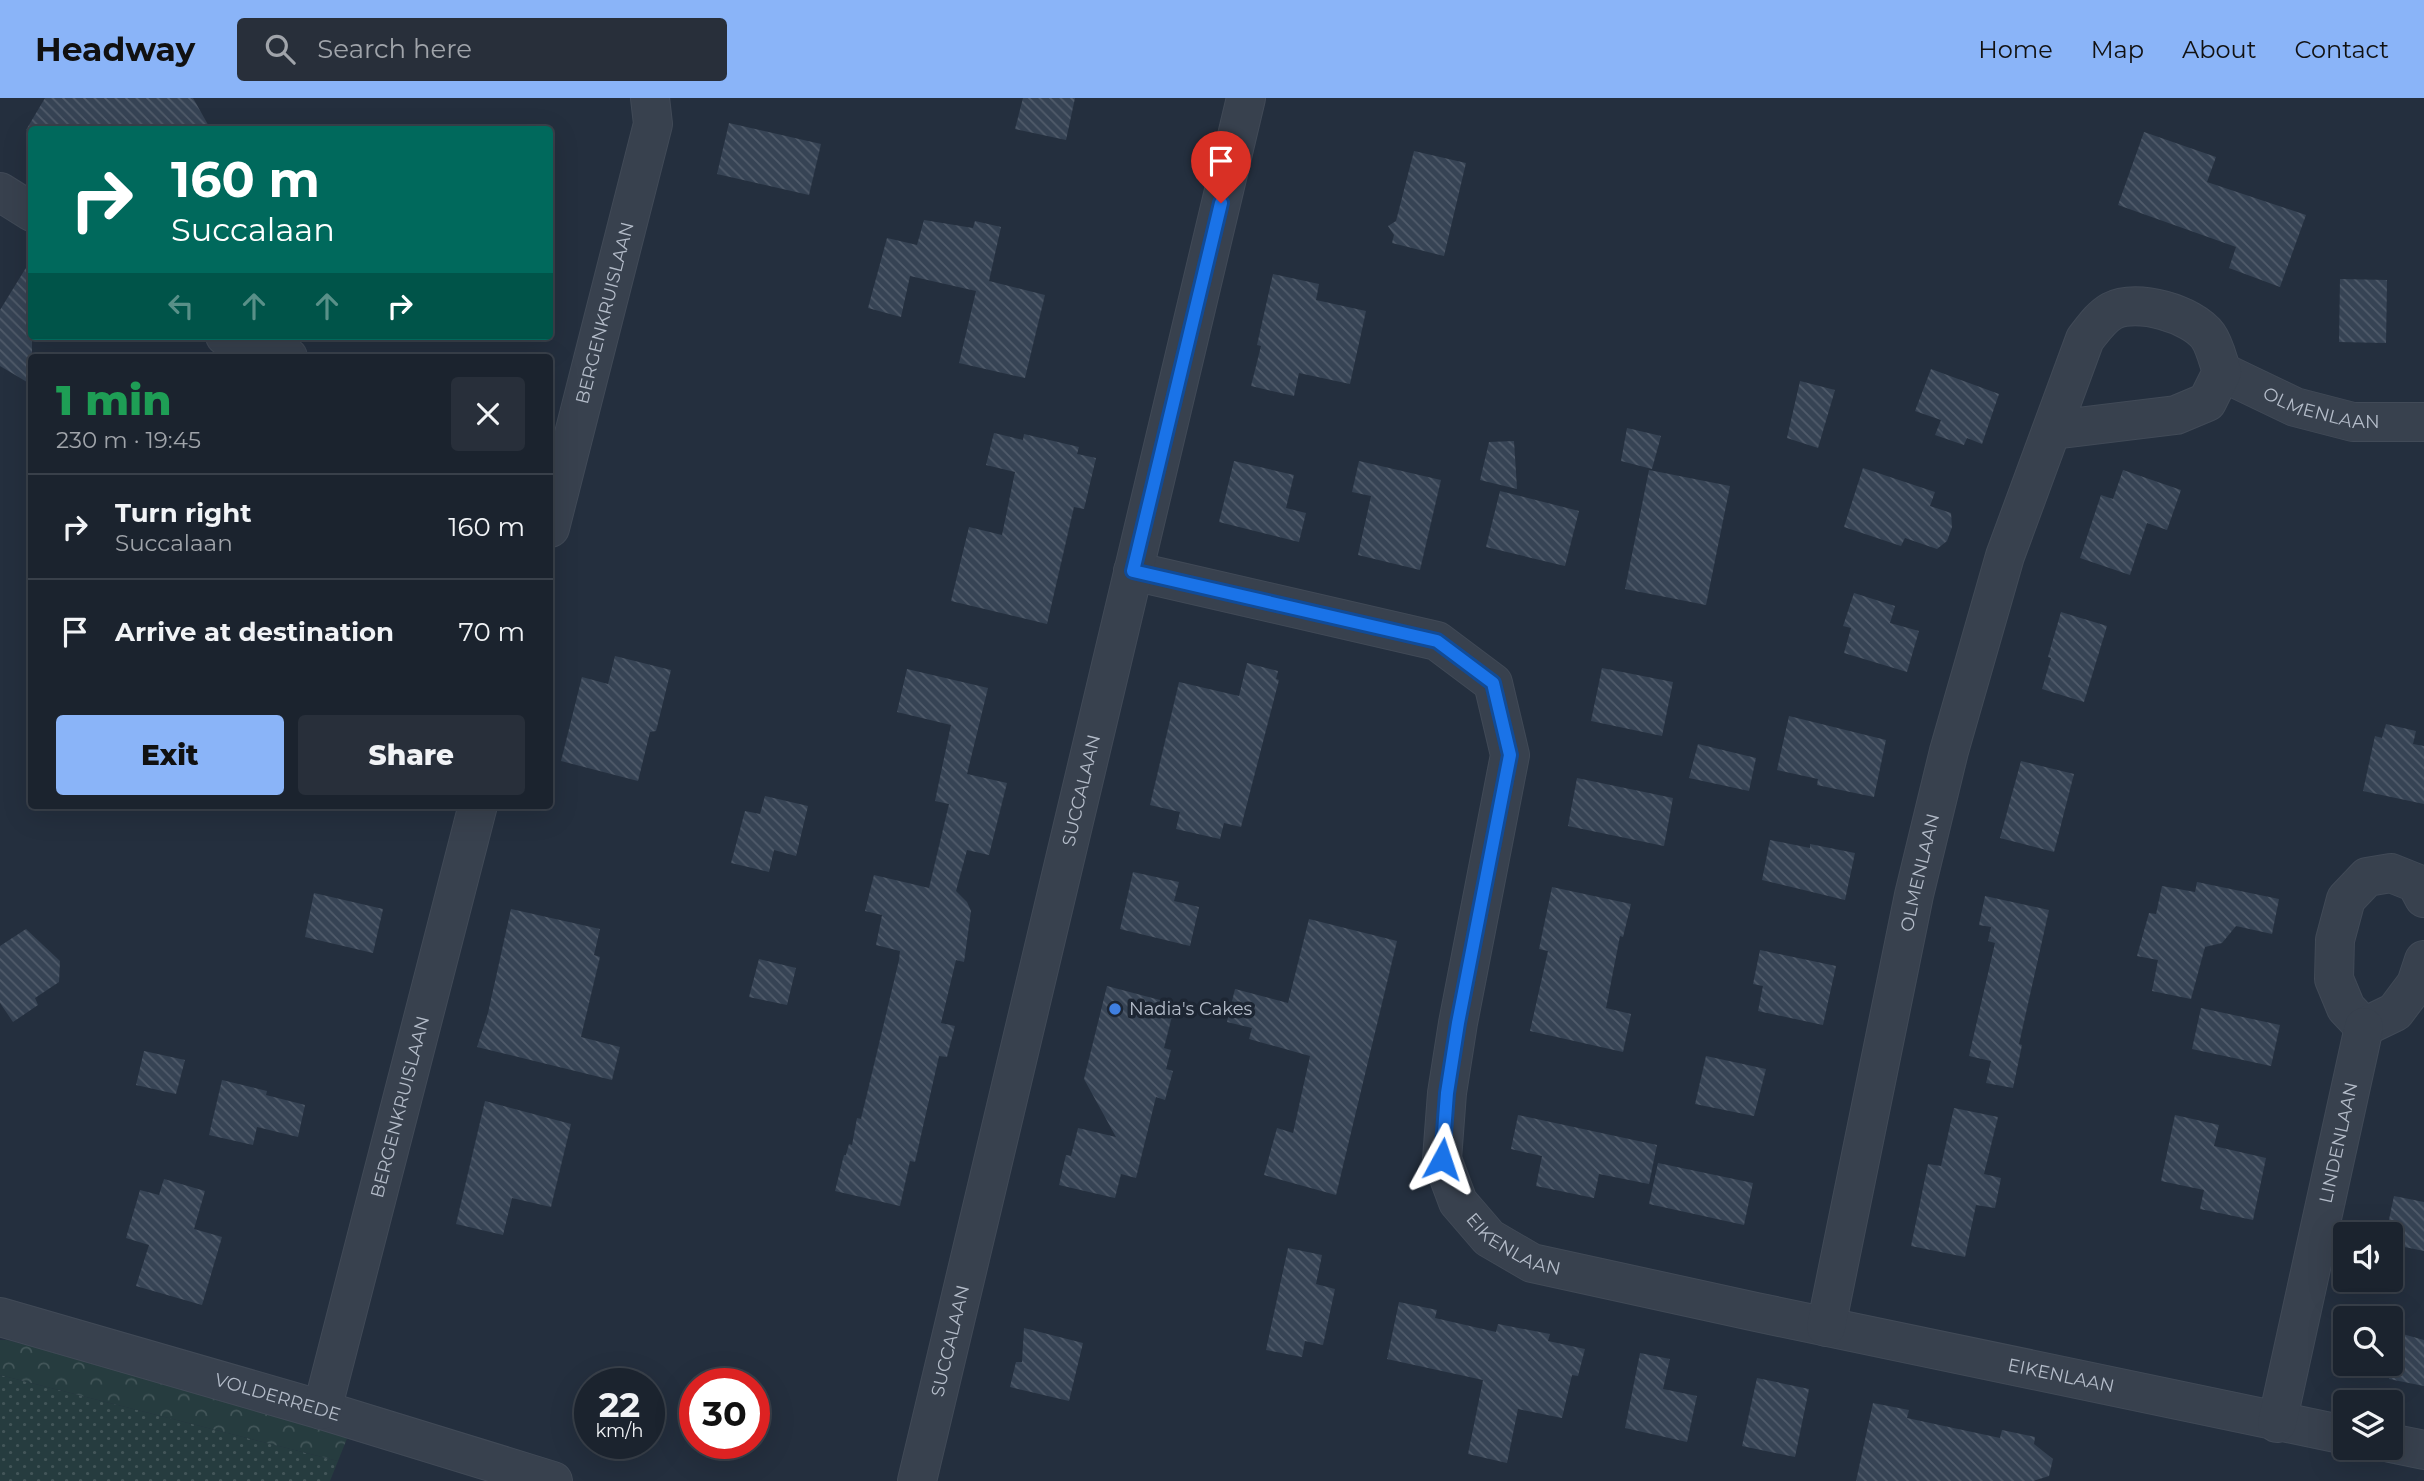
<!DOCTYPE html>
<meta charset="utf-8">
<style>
body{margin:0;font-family:Montserrat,sans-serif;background:#282f3a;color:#f1f3f6;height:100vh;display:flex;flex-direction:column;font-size:26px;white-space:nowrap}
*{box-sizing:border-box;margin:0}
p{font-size:23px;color:#a0a4aa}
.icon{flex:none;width:38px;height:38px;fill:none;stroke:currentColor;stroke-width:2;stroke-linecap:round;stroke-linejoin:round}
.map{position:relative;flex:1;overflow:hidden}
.details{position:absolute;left:28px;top:256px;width:525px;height:455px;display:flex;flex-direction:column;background:#1b232e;border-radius:7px;box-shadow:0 7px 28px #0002,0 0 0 2px #39404a}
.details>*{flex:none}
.guide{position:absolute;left:28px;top:28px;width:525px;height:214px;border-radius:7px;box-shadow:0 7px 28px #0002,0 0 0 2px #39404a;background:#00695c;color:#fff;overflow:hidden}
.buttons{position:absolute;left:2333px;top:1124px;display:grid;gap:14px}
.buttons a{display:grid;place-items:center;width:70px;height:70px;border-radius:7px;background:#1b232e;box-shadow:0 7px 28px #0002,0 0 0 2px #39404a;font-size:35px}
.speed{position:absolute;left:574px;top:1270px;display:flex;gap:14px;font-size:35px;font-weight:700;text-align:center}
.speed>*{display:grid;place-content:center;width:91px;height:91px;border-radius:50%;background:#1b232e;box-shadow:0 7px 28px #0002,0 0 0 2px #39404a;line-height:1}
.speed small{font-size:18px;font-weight:400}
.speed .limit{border:10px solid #d22;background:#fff;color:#111}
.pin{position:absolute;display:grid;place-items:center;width:60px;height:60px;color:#fff;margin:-72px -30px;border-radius:50% 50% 50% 0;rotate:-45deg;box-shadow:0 0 7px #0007}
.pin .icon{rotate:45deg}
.me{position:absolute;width:77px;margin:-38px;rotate:5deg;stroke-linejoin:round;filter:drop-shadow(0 0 5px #0008)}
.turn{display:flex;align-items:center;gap:24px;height:147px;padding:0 28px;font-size:32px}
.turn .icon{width:91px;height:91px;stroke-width:2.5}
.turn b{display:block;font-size:49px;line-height:60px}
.lanes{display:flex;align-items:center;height:66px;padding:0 28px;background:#0003;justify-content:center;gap:35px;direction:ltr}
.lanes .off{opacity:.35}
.round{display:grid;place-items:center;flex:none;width:74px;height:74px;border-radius:7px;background:#282f3a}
.overview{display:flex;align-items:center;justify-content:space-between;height:119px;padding:0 28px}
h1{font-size:42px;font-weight:800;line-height:52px;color:#1e9e55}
.button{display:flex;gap:14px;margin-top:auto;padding:14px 28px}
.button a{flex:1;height:80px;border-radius:7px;background:#8ab4f8;color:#111;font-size:28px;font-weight:800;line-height:80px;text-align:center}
.button a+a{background:#282f3a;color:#f1f3f6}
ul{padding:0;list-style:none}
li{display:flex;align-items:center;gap:21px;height:105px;padding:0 28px;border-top:2px solid #39404a}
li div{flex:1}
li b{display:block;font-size:26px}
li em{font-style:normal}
header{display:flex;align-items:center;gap:42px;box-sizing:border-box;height:98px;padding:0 35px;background:#8ab4f8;color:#111}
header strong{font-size:33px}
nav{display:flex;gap:38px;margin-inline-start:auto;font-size:24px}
.search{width:490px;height:63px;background:#282f3a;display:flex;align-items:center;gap:18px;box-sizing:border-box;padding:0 24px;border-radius:7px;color:#a0a4aa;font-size:26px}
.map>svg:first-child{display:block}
.grass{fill:url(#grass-dots)}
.forest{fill:url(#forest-crowns)}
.building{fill:url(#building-back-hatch)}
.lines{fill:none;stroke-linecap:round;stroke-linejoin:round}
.street-casing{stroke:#414a57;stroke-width:40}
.street{stroke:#38414e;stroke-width:38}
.route-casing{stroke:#114b97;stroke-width:18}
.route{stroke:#1a73e8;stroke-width:12}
.shop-dot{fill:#3f7fe0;stroke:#1d2633;stroke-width:2.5}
.labels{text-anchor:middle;stroke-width:7;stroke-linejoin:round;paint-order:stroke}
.street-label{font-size:18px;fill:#b4bcc9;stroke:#1d2633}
.poi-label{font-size:18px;fill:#b4bcc9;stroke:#1d2633;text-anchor:start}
</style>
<header>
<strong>Headway</strong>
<div class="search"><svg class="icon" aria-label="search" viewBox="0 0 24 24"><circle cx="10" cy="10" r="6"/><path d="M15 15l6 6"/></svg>Search here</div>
<nav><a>Home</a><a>Map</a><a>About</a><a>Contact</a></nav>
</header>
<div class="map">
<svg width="2424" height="1383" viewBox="0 0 2424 1383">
<defs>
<pattern id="grass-dots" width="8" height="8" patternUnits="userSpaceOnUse" patternTransform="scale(1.75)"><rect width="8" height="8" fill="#263c3f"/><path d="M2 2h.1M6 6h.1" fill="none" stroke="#435659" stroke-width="1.8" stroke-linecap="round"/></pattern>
<pattern id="forest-crowns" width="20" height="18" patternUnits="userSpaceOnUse" patternTransform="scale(1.75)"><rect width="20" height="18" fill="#263c3f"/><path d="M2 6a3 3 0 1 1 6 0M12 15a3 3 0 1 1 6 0" fill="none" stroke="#435659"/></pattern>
<pattern id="building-back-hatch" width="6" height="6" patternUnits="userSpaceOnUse" patternTransform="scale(1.75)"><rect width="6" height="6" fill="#364354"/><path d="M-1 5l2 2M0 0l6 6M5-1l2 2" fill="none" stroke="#515c6b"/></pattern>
</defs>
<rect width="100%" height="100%" fill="#242f3e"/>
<!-- grass -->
<polygon class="grass" points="0,1277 338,1363 330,1383 0,1383"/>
<!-- forest -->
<polygon class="forest" points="0,1242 7,1242 350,1333 338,1363 0,1277"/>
<!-- building -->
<g class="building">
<polygon points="45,0 193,0 211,32 26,32"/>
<polygon points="1023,0 1075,0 1066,42 1015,31"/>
<polygon points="729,25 821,46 809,97 717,76"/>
<polygon points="2144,34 2216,59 2207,84 2306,117 2280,189 2229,170 2236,149 2118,107"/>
<polygon points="1414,53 1466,65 1444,158 1392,145 1394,137 1388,128 1396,123"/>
<polygon points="924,122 973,130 975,123 1001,129 989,183 1045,197 1025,280 959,265 976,193 910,178 901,219 868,210 887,140 917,147"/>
<polygon points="32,160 32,287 0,268 0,212"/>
<polygon points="1273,176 1319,186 1316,202 1366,213 1350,286 1299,275 1294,298 1251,288 1261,248 1257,247"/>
<polygon points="2340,181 2387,182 2386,245 2339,244"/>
<polygon points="1931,271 1999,296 1982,346 1967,340 1964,347 1935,337 1941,322 1915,313"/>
<polygon points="1800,283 1835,292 1818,350 1787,340"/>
<polygon points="1627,330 1661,338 1652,371 1621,363"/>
<polygon points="994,335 1023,342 1024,336 1079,349 1077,356 1096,360 1084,411 1074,409 1047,526 951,503 969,429 1002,437 1015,374 986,367"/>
<polygon points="1514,343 1517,391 1480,382 1489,344"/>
<polygon points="1234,363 1294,377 1286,410 1306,415 1299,444 1219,424"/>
<polygon points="1359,363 1441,382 1420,472 1358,457 1371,398 1352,394"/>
<polygon points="1863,370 1935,394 1930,408 1951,415 1952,429 1947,443 1937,451 1905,440 1901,448 1844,429"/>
<polygon points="1649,372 1730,388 1706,507 1625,491"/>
<polygon points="2123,372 2181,392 2167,432 2147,425 2130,477 2080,460 2101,397 2113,401"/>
<polygon points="1500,393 1579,413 1565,468 1486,449"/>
<polygon points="1854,495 1895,508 1890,525 1919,533 1907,574 1844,555 1851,530 1843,528"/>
<polygon points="2061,514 2107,528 2084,604 2042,591 2051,560 2048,559"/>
<polygon points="615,558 671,572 656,633 650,634 638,683 561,663 582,579 608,586"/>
<polygon points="1247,565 1278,573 1276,581 1279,582 1241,729 1224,725 1220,741 1176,731 1180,714 1150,707 1179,584 1239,598"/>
<polygon points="1602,570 1673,584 1662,638 1591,623"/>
<polygon points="907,571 988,590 967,676 1007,685 989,757 967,752 956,793 967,804 971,813 964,864 956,862 941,925 955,928 947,959 939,958 915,1064 910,1063 900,1108 835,1093 844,1057 846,1057 849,1046 852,1047 857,1020 861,1021 899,862 900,853 876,847 882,817 865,813 874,777 929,790 949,706 935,703 951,627 897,614"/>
<polygon points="1789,618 1886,642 1874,699 1817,687 1818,681 1777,672"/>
<polygon points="2386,626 2416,633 2413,646 2424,648 2424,706 2363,693 2375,638 2382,640"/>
<polygon points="1698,646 1756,660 1749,693 1689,680"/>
<polygon points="2021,663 2074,676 2054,754 2000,740"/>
<polygon points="1577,680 1673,700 1664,748 1568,728"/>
<polygon points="765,698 808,708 796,758 774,752 769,774 731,765 745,713 760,716"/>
<polygon points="1770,742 1810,750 1810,746 1855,755 1845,802 1762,782"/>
<polygon points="1133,774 1179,784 1174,803 1199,809 1190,848 1120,831"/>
<polygon points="2197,784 2279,801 2272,836 2236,828 2222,845 2205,849 2191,901 2152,893 2158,862 2137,858 2149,815 2156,816 2162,788 2195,794"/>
<polygon points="1552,789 1631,806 1623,839 1620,838 1606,910 1631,916 1623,954 1530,933 1548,853 1539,851"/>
<polygon points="314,795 383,811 373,855 305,839"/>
<polygon points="1985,798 2049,812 2019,946 2022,947 2013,990 1986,985 1991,963 1969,958 1995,845 1988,843 1991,829 1979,827"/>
<polygon points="511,811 600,831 594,857 600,859 581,939 620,949 612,982 477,949 488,915"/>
<polygon points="1309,821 1397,843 1336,1097 1264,1077 1277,1030 1293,1035 1310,958 1249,941 1252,930 1227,924 1235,891 1288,905"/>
<polygon points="26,831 60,863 59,884 35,900 38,907 13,924 0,905 0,848"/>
<polygon points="1760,852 1836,868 1823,927 1758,913 1763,888 1753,886"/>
<polygon points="759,861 796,870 787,907 749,899"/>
<polygon points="1107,888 1175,906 1164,950 1171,952 1166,971 1173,973 1165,1002 1156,999 1136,1080 1121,1076 1115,1100 1059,1087 1066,1057 1071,1058 1078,1030 1116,1039 1084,981"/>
<polygon points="2201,910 2280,927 2271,968 2192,951"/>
<polygon points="144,953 185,962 176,996 136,987"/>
<polygon points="1706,958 1766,971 1754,1018 1695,1006"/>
<polygon points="222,982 267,993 266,997 305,1007 298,1039 257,1029 253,1047 209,1037"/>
<polygon points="485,1003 571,1026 551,1109 512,1100 503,1137 456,1126"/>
<polygon points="1954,1010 1998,1019 1984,1076 2001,1080 1995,1110 1976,1107 1965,1159 1911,1148 1928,1066 1941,1068"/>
<polygon points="1518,1017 1657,1047 1649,1086 1599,1076 1594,1100 1536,1088 1542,1058 1511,1051"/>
<polygon points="2175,1017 2219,1027 2214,1048 2266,1060 2253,1122 2200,1111 2204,1092 2161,1083"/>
<polygon points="1658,1065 1753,1085 1744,1127 1649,1106"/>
<polygon points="164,1081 205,1093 194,1131 222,1139 202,1207 136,1188 149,1147 126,1140 140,1092 159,1097"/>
<polygon points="2394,1098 2424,1104 2424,1153 2390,1146 2390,1136 2386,1136"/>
<polygon points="1288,1150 1322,1157 1316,1186 1335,1191 1323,1247 1305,1243 1302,1259 1266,1252"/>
<polygon points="1399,1204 1437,1212 1435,1220 1496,1234 1498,1226 1550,1236 1548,1243 1585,1251 1578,1278 1572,1277 1562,1320 1518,1311 1507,1365 1468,1356 1483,1282 1387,1261"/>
<polygon points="1024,1230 1083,1245 1069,1303 1010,1289 1016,1264 1022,1264"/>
<polygon points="2399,1235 2424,1242 2424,1288 2389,1281"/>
<polygon points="1640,1255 1670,1261 1663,1291 1697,1298 1687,1344 1625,1330"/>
<polygon points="1757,1280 1809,1291 1795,1359 1742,1348"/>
<polygon points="1873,1305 1909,1312 1907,1320 2000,1340 2002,1332 2035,1339 2034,1346 2053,1361 2049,1378 2033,1383 1856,1383"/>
</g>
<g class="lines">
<defs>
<g id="street">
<polyline points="0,94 32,114"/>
<polyline points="225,238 237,246 288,259"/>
<path id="s1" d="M2222 274 2295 309 2353 324H2424"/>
<path id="s2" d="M550 430 653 26 650 0"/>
<path id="s3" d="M1133 473 1437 543 1493 585 1510 657 1458 925 1447 995 1442 1061 1458 1104 1489 1140 1532 1165 1756 1214 2345 1337"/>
<polyline points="2364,929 2346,910 2334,881 2335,842 2346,801 2367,779 2391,775 2416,785 2424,800"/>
<polyline points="2364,929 2395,914 2416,886 2424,862"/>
<path id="s4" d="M0 1219 322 1312 553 1383"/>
<path id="s5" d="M1826 1229 1914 797 1949 653 2005 458 2085 241C2093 231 2101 219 2112 213 2137 200 2192 216 2208 238 2215 248 2218 263 2222 274L2207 304 2176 317 2053 332"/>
<path id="s6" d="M322 1312 478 707"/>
<path id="s7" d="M2277 1325 2364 929"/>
<polyline points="2390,1345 2424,1352"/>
<path id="s8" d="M917 1383 1246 0"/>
</g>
</defs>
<!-- street casing -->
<use href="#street" class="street-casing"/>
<!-- street -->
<use href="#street" class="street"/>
</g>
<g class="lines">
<defs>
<polyline id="route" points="1221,105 1133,473 1437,543 1493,585 1510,657 1458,925 1447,995 1442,1061"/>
</defs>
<!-- route casing -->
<use href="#route" class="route-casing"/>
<!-- route -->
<use href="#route" class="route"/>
</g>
<!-- markers -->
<circle class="shop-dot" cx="1115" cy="911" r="7"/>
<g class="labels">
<!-- street labels -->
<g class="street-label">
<text dy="6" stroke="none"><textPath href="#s2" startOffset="222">BERGENKRUISLAAN</textPath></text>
<text dy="6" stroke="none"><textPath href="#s1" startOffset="107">OLMENLAAN</textPath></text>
<text dy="6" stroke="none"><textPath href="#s8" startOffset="710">SUCCALAAN</textPath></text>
<text dy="6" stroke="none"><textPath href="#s5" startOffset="464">OLMENLAAN</textPath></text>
<text dy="6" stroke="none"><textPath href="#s6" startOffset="313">BERGENKRUISLAAN</textPath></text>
<text dy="6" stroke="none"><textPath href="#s7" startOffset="287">LINDENLAAN</textPath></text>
<text dy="6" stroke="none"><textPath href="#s3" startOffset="984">EIKENLAAN</textPath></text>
<text dy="6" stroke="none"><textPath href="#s8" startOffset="144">SUCCALAAN</textPath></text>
<text dy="6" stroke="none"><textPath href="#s3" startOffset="1550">EIKENLAAN</textPath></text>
<text dy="6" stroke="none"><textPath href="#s4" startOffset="289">VOLDERREDE</textPath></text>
</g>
<!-- poi labels -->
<g class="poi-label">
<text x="1129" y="917">Nadia's Cakes</text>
</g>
</g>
</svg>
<div class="buttons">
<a><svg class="icon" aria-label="sound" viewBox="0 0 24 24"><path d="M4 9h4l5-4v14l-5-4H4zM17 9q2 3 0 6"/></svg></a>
<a><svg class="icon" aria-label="search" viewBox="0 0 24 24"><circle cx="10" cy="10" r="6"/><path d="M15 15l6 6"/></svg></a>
<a><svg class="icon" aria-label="layers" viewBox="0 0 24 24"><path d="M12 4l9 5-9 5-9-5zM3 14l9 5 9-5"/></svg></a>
</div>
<div class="speed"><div>22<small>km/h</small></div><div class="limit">30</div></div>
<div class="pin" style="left:1221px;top:105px;background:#d93025"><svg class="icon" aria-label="arrive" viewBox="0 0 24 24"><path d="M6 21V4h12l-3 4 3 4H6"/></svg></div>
<svg class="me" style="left:1442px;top:1061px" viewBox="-20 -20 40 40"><path d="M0-17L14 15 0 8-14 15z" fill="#1a73e8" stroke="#fff" stroke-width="4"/></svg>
<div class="guide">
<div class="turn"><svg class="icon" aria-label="right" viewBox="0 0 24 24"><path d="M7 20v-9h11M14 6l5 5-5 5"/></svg><div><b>160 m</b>Succalaan</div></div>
<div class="lanes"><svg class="icon off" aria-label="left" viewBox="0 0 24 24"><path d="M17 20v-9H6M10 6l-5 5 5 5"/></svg><svg class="icon off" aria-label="ahead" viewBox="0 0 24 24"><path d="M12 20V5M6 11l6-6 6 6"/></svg><svg class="icon off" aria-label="ahead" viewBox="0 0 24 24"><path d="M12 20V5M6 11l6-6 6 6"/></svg><svg class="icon" aria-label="right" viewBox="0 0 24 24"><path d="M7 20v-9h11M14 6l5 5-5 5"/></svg></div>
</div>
<section class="details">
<div class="overview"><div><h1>1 min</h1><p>230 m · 19:45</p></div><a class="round"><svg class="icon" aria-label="close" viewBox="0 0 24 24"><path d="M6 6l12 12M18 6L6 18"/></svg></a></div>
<ul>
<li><svg class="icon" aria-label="right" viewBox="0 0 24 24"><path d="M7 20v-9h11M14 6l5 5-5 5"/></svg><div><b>Turn right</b><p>Succalaan</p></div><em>160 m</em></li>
<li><svg class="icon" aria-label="arrive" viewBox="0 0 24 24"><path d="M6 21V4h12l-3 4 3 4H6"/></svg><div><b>Arrive at destination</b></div><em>70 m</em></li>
</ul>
<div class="button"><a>Exit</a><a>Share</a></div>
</section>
</div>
